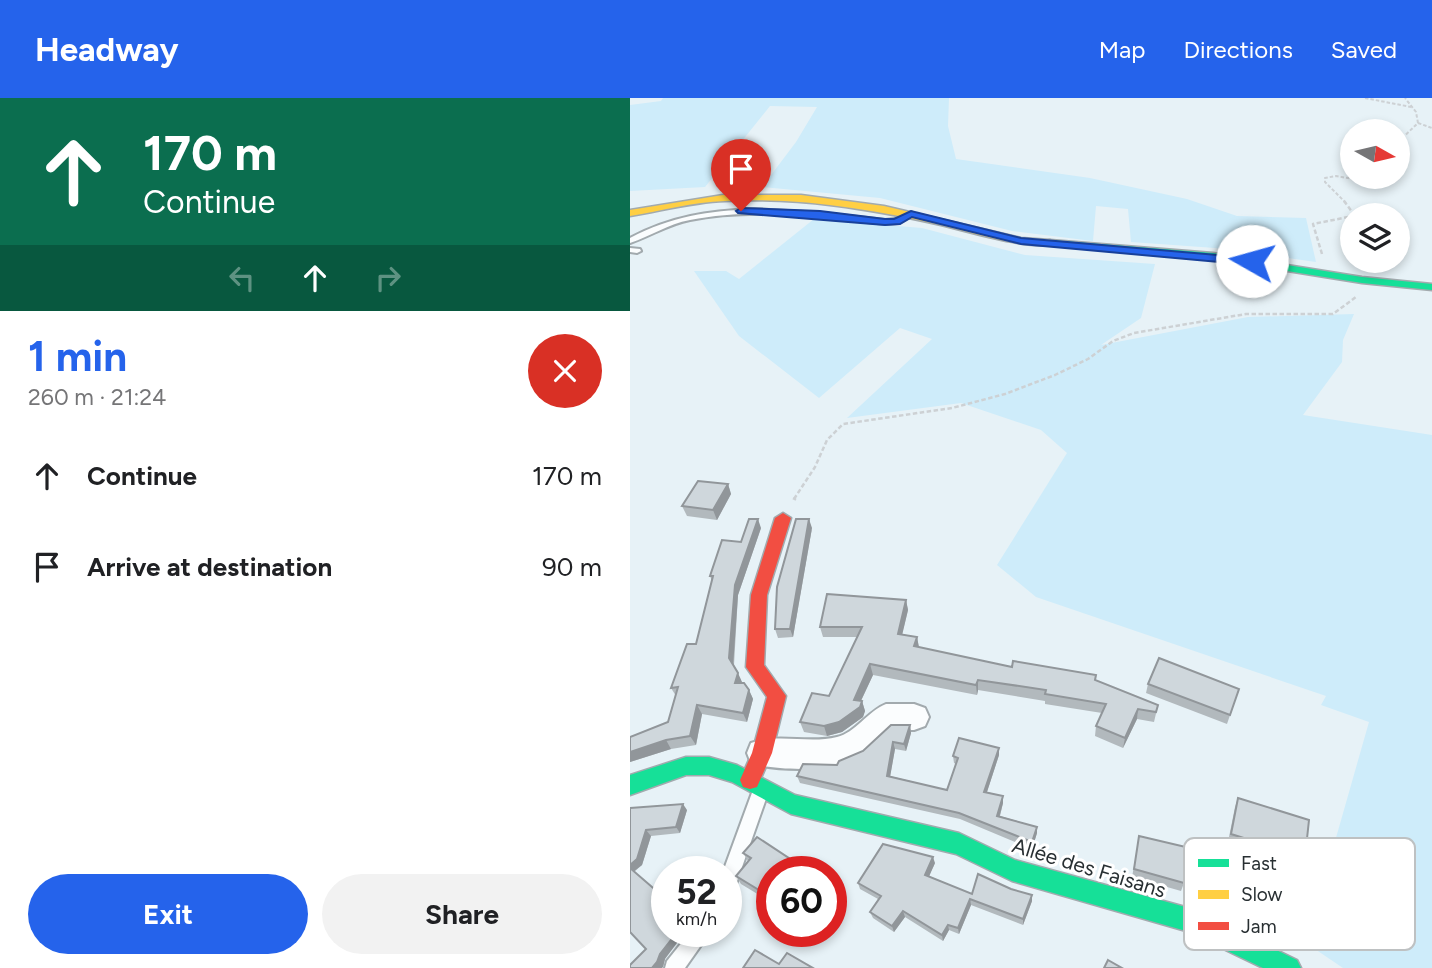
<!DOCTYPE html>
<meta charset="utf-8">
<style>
body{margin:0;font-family:Figtree,sans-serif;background:#f2f2f2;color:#202124;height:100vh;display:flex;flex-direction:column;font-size:26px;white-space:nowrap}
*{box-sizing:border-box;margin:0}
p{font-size:23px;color:#757577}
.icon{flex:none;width:38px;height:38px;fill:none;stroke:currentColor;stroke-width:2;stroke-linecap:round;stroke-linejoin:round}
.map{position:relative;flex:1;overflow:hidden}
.details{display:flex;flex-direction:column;background:#fff;width:630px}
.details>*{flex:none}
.top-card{background:#0b6e4f;color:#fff;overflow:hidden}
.needle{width:46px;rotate:98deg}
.fabs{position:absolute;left:710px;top:21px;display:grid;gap:14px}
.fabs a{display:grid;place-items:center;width:70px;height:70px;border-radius:50%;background:#fff;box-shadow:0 4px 10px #0003;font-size:35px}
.speed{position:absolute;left:21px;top:758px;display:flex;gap:14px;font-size:35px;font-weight:700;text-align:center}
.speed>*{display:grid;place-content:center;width:91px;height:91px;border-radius:50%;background:#fff;box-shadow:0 4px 10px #0003;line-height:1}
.speed small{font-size:18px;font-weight:400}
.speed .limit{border:10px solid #d22;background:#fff;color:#111}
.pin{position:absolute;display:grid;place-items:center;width:60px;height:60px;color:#fff;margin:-72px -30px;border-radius:50% 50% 50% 0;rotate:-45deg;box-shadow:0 0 7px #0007}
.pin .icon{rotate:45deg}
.me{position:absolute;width:77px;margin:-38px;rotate:277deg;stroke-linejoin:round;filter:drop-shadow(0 0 5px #0008)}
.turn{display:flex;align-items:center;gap:24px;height:147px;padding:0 28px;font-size:32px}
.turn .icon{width:91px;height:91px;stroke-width:2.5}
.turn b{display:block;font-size:49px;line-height:60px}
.lanes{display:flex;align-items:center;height:66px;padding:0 28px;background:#0003;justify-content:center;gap:35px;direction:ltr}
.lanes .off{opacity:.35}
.round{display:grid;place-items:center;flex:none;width:74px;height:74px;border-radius:37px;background:#f2f2f2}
.overview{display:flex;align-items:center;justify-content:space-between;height:119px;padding:0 28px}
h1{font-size:42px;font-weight:700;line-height:52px;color:#2563eb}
.button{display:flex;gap:14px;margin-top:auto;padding:14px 28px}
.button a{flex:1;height:80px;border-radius:42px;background:#2563eb;color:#fff;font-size:28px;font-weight:700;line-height:80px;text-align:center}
.button a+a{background:#f2f2f2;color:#202124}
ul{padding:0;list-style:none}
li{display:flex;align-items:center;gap:21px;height:91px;padding:0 28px}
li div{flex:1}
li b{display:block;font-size:26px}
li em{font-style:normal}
header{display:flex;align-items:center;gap:42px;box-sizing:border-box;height:98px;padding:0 35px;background:#2563eb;color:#fff}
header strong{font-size:33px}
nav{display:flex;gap:38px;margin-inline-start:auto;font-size:24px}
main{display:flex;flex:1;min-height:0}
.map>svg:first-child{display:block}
.green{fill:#ceecfa}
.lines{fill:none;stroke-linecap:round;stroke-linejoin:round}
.lane-casing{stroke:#a2aaae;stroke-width:4}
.street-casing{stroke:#a2aaae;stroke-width:4}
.fast-casing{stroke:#a2aaae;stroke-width:3}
.slow-casing{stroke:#a2aaae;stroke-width:3}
.jam-casing{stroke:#a2aaae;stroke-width:3}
.path-far2{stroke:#cdd1d4;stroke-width:2;stroke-dasharray:3.5 2;stroke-linecap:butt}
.path-far1{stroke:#cdd1d4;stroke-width:2.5;stroke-dasharray:4.5 2.5;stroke-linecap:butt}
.path{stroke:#cdd1d4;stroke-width:3.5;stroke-dasharray:8 3.5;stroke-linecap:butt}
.lane{fill:#fbfdfe;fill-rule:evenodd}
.street{fill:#fbfdfe;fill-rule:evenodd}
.fast{fill:#16e098;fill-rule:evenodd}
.slow{fill:#ffcf43;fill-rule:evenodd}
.jam{fill:#f24e42;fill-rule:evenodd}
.wall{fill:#b2b9bd}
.shaded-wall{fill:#91969a}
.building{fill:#cfd7dc;stroke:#91969a;stroke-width:2}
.route{fill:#2563eb;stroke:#184099;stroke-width:2}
.labels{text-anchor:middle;stroke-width:6;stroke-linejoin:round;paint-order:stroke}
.near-street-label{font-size:21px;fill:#282f32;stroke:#fff}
.key{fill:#fff;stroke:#bec1c2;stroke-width:2}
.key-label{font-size:19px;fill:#282f32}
</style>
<header>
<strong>Headway</strong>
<nav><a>Map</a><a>Directions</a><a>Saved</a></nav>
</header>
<main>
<section class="details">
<div class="top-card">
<div class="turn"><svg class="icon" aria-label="ahead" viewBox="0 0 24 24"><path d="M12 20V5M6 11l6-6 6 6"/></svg><div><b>170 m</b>Continue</div></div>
<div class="lanes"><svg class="icon off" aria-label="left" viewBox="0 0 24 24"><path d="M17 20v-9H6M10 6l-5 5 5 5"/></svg><svg class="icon" aria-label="ahead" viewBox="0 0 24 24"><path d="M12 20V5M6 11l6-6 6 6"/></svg><svg class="icon off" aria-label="right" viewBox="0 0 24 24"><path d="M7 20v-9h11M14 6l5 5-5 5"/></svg></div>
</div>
<div class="overview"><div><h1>1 min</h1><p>260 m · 21:24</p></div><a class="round" style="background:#d93025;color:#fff"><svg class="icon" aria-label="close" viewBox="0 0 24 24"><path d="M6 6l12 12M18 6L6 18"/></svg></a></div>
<ul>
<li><svg class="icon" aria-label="ahead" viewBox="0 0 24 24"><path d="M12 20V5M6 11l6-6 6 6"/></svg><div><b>Continue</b></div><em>170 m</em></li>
<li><svg class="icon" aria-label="arrive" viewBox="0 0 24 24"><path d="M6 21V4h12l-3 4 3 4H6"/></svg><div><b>Arrive at destination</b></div><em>90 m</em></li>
</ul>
<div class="button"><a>Exit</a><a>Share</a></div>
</section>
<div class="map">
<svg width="802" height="870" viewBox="0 0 802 870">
<rect width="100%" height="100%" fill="#e7f2f7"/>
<!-- green -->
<g class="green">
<polygon points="33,0 319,0 318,28 326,61 460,80 557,101 607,118 676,120 686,164 585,150 501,144 498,111 466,108 463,143 382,133 250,100 132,89 166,44 187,9 140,8 75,89 0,93 0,7 31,3"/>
<polygon points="184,121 292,130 395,157 525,166 511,220 471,247 618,219 724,216 713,242 712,264 673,317 802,337 802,870 713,870 676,845 739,624 691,607 696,598 406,499 367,467 437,355 411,332 331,305 217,320 302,241 270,230 189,300 109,238 64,173 96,173 109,181"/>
</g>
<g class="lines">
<defs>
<g id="lane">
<path d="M124 111 192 115 255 122 264 121 281 114 285 116 269 125 255 126C191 119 124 109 60 122 38 126 21 138 0 145V140C42 118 78 113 124 111Z"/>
<polygon points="0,150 10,151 11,153 7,155 0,154"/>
<polygon points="131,684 137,687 139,692 105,789 102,795 96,798 96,774 93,774 123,692 125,687"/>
<polygon points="61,833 81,833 55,870 35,870 37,863"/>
</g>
<path id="street" d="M256 606H284L295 610 299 619 295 628 284 632H262C252 641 241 654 229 661 209 674 143 673 121 665L117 655 121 645C148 635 179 646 207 639 225 635 238 613 256 606Z"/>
<g id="fast">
<polygon points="420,142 583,155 732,179 802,186 802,192 732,185 583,161 416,147 416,143"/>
<polygon points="56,659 79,659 107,667 165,697 329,735 385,762 559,810 667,862 671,870 633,870 556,833 382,783 326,756 161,716 102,684 79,677 56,677 0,697 0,677"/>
</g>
<path id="slow" d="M93 97H171L254 108 391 140 420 142 425 145C410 155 332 132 311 127 240 111 168 99 95 103 63 104 31 113 0 118V112Z"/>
<polygon id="jam" points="153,415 161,420 137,497 134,567 156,598 142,655 127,689 120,691 113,689 110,682 122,655 137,599 116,569 121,497 145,420"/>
</defs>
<!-- lane casing -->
<use href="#lane" class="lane-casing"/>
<!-- street casing -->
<use href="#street" class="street-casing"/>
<!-- fast casing -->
<use href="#fast" class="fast-casing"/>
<!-- slow casing -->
<use href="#slow" class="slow-casing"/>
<!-- jam casing -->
<use href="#jam" class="jam-casing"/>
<!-- path-far2 -->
<g class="path-far2">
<polyline points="735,0 781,9"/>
<polyline points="788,25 802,30"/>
<polyline points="768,44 788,25 786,14 775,0"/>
<polyline points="716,105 695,84 695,80 706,78 729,82 734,79"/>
</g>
<!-- path-far1 -->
<g class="path-far1">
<polyline points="692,156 683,126 718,119 723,115 714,103"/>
<polyline points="164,401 185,369 197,342 213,326 322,310 375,296 425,277 458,261 483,243 504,235 616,216 703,216 726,199"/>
</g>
<!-- path -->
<polyline class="path" points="164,402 165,400"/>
<!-- lane -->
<use href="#lane" class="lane"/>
<!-- street -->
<use href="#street" class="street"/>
<!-- fast -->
<use href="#fast" class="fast"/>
<!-- slow -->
<use href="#slow" class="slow"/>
<!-- jam -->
<use href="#jam" class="jam"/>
</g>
<!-- wall -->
<g class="wall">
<polygon points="98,386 101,396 87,422 57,418 52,408"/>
<polygon points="131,430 108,497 104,567 112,585 119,592 123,601 117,624 72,616 66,647 41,651 0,664 0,639 38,624 46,598 41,590 66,546 82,483 80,478 111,444"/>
<polygon points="182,430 163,539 148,540 145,531"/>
<polygon points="276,502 278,512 272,536 287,539 289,549 382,569 465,582 528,607 524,624 507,621 493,650 465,638 466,628 472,615 415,606 415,603 348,592 347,597 243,577 231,603 232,603 235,613 233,619 212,634 197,638 174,634 170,624 199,598 227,539 193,539 190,529"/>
<polygon points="518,586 609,591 597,626 516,595"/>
<polygon points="280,627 281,635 276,653 265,651 260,678 317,692 326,666 324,665 323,658 369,650 369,657 357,694 373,698 373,705 370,718 407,729 407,735 402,751 330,721 170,685 167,678 207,667"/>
<polygon points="608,700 675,759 670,767 598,744 605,709"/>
<polygon points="0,710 57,712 50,735 21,738 12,767 4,774 35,861 33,869 0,834"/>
<polygon points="508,746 554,785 551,793 502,779"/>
<polygon points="113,755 142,774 142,805 111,786 106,778 118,763"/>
<polygon points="305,765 299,778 342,796 402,803 393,827 341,807 329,836 319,832 313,843 275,819 264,834 243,820 240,814 248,801 230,791 228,785"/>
</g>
<!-- shaded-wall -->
<g class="shaded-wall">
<polygon points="98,386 101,396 87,422 83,412"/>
<polygon points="128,421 131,430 108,497 103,569 99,560 105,487"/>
<polygon points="179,421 182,430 163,539 160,531"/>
<polygon points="276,502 278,512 270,546 268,536"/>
<polygon points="287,539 289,550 284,548"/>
<polygon points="240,566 243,577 227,611 232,603 235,613 233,619 212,634 197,638 194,628"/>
<polygon points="108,575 112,584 110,594 105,585"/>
<polygon points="348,582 348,592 347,597 346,587"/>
<polygon points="119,592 123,601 117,624 113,615"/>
<polygon points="67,607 72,616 66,647 60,638"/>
<polygon points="508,611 507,621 493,650 495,640"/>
<polygon points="280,627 281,635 276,653 274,646"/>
<polygon points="36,642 41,651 0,664 0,654"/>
<polygon points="263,644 265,651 259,685 257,678"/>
<polygon points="369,650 369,657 355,700 354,694"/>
<polygon points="373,698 373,705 368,724 367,718"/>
<polygon points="53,706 57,712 50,735 46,729"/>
<polygon points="407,729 407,735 402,751 402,744"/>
<polygon points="16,732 21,738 12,767 3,774 0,771 0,767"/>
<polygon points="303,759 305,765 297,783 295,777"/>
<polygon points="402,797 402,803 393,827 393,821"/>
<polygon points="340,801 341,807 329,836 328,830"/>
<polygon points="273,813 275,819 264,834 262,828"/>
<polygon points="318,827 319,832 313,843 312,837"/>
<polygon points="48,833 56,833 35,861 33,869 32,870 22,870 30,856"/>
</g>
<!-- building -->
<g class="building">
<polygon points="68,383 98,386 83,412 52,408"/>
<polygon points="119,421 128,421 105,487 99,560 108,575 105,585 114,585 119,592 113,615 67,607 60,638 36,642 0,654 0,639 38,624 48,589 41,590 57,546 66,546 83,478 80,478 92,442 111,444"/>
<polygon points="166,421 179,421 160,531 145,531 147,489"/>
<polygon points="197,496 276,502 268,536 287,539 284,548 382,569 383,563 466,577 465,582 528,607 526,614 508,611 495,640 466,628 476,606 415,596 416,592 348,582 346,587 240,566 224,602 232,603 230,609 209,624 194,628 170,624 182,595 199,598 232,529 190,529"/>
<polygon points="529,560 609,591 600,617 518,586"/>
<polygon points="261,627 280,627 274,646 263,644 257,678 317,692 328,660 323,658 329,640 369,650 354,694 373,698 367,718 407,729 402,744 329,715 167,678 173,666 207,667 209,663 233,653"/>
<polygon points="608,700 679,722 675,759 601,736"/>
<polygon points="53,706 46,729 16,732 7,761 0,767 0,710"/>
<polygon points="509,738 560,750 554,785 504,771"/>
<polygon points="127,739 180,774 142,774 142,800 106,778 121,760 113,755"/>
<polygon points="253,746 303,759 295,777 342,796 348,776 381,791 402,797 393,821 340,801 328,830 318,827 312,837 273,813 262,828 240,814 251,798 228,785"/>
<polygon points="0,770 37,802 37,833 48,833 30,856 27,864 22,870 0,870 0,867 16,851 0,834"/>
<polygon points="125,852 149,866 157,855 183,870 113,870"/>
<polygon points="478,862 492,870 474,870"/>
</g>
<!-- route -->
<polygon class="route" points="111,110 190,113 255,121 264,121 281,113 391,140 622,160 627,163 622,167 391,146 282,119 270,126 255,127 108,115 106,113"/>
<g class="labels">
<!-- near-street labels -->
<g class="near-street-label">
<text transform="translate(459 770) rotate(17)" y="7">Allée des Faisans</text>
</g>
</g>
<!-- legend -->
<rect x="554" y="740" width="231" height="112" rx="10" class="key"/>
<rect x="568" y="761" width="31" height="8" fill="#16e098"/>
<rect x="568" y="792" width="31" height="9" fill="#ffcf43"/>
<rect x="568" y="824" width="31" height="8" fill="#f24e42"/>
<g class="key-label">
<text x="611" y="772">Fast</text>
<text x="611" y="803">Slow</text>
<text x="611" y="835">Jam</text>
</g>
</svg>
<div class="fabs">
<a><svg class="needle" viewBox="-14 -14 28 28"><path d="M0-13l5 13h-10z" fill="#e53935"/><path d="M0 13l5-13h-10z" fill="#757577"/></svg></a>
<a><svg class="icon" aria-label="layers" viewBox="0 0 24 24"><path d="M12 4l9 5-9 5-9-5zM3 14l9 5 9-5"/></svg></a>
</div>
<div class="speed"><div>52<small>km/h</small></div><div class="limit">60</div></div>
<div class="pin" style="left:111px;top:113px;background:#d93025"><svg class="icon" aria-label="arrive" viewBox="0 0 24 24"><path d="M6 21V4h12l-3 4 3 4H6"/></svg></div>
<svg class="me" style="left:622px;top:163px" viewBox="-20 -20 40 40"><circle r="19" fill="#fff"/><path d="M0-13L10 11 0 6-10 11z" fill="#2563eb"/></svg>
</div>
</main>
